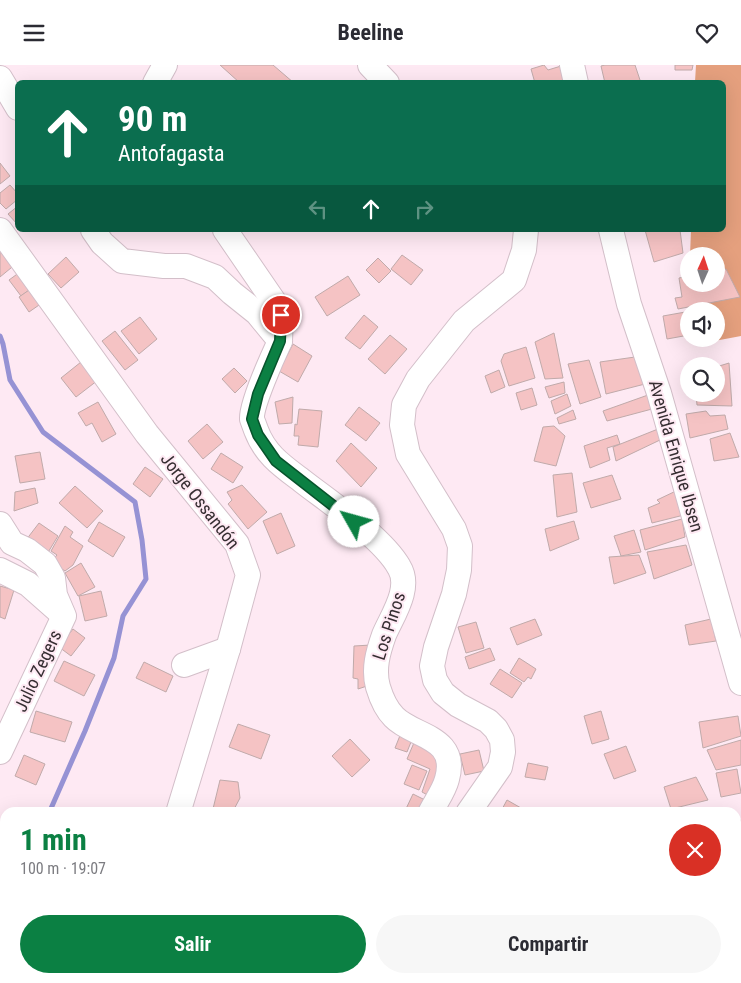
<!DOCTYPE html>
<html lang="es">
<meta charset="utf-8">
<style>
body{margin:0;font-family:"Roboto Condensed",sans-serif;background:#f7f7f7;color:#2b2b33;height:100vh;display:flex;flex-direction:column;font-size:19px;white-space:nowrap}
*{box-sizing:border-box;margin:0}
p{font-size:16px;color:#7c7c81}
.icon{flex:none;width:28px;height:28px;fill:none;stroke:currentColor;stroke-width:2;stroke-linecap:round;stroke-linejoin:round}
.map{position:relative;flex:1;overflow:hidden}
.panel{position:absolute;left:0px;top:742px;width:741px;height:176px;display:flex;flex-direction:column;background:#fff;border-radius:15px 15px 0 0;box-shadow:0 5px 20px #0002}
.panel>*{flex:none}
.banner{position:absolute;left:15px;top:15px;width:711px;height:152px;border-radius:8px;box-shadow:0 5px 20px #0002;background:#0b6e4f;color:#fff;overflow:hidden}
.needle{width:32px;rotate:3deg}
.fabs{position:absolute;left:680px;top:182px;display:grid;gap:10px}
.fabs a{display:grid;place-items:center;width:45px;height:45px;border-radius:50%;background:#fff;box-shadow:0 5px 20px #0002;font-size:25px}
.pin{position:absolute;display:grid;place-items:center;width:42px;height:42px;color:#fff;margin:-21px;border:2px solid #fff;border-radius:50%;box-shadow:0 1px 5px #0007}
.me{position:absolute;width:55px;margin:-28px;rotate:308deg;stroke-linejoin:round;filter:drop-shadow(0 0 4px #0008)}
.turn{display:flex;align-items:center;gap:18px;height:105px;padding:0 20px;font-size:22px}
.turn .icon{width:65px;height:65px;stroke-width:2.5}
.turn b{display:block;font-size:35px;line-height:42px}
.lanes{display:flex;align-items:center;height:48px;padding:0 20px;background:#0003;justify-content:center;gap:25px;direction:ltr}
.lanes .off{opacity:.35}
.round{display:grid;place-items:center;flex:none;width:52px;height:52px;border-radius:26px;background:#f7f7f7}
.head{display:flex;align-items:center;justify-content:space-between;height:85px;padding:0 20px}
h1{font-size:30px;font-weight:700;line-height:38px;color:#0b8043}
.primary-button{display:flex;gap:10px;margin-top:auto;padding:10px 20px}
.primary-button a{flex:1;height:58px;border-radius:30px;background:#0b8043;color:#fff;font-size:20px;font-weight:700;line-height:58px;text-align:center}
.primary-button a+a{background:#f7f7f7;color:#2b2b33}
header{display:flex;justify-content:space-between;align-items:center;height:65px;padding:0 20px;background:#fff;font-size:22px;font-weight:700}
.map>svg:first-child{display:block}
.built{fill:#f6dae8}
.forest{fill:#e5a07e}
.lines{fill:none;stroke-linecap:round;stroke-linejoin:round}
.stream{stroke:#9692d4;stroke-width:5}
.building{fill:#f5c3c4;stroke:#c0aaaa}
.minor-casing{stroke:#d3bfc9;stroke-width:26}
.minor{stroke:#fff;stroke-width:24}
.route-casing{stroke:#07532c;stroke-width:12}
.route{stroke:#0b8043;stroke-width:9}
.labels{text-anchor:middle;stroke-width:4;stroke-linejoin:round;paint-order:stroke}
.street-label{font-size:18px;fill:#362e32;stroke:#fee9f3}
</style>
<header><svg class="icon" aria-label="menu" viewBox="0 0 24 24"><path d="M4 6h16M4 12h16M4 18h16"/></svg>Beeline<svg class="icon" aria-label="heart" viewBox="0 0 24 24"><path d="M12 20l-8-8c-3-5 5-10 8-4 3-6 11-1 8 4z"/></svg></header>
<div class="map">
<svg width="741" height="918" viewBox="0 0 741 918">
<rect width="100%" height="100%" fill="#fee9f3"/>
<!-- built -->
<polygon class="built" points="0,831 5,831 5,914 176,914 178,918 0,918"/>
<!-- forest -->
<g class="forest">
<polygon points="696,0 741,0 741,271 709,277 708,274 716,274 716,246 701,246 694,219 716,219 716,191 690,191 691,165 724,165 724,18 695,17"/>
<polygon points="741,791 741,918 178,918 176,914 736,914 736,793"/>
</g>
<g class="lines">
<!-- stream -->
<polyline class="stream" points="0,271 3,279 10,315 43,367 135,437 142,475 146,514 123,551 114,593 85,666 49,748"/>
</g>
<!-- building -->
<g class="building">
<polygon points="220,0 273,0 294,18 240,18"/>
<polygon points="544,0 548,5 561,1 565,18 535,18 531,4"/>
<polygon points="605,0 635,0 641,18 605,18 601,1"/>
<polygon points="675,0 693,0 692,5 675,5"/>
<polygon points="0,98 10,111 0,119"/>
<polygon points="10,120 18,129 18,134 6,144 0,138 0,128"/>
<polygon points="18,141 18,160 8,149"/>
<polygon points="645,165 680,165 683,188 654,197"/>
<polygon points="0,178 17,198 0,212"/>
<polygon points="402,190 423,205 411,220 391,204"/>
<polygon points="66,192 79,207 61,223 48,209"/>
<polygon points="378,193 391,206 379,218 366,205"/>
<polygon points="726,204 740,232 678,244 675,233 682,232 679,213 689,211 689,219 716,219 716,205"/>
<polygon points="20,207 32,223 21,231 9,215"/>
<polygon points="348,211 360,230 327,251 315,232"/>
<polygon points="32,223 42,238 29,247 19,232"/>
<polygon points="689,246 689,270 667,274 663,251 691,246"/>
<polygon points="364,250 378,262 360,284 345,273"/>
<polygon points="140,252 157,274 139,289 121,266"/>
<polygon points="115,266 138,295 125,305 102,276"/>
<polygon points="554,268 563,313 545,314 535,277"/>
<polygon points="390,270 407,284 385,309 368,294"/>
<polygon points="293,279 312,291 298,317 279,306"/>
<polygon points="526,282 535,313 509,321 501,296 504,289"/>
<polygon points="635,292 645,319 606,329 600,297"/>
<polygon points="86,293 102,312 76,332 61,313"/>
<polygon points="589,295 601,332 580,339 568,299"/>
<polygon points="729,298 732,341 697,340 696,329 716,329 716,302"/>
<polygon points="234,303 247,316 235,328 222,314"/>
<polygon points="499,305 505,322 491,328 485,311"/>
<polygon points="564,317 565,328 549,333 545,322"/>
<polygon points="532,323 537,340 521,345 516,328"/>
<polygon points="567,329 571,341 555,349 551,336"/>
<polygon points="648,330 652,344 607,356 603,346"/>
<polygon points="293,332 292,358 279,359 275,337"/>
<polygon points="98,337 116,369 102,377 92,358 86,361 78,348"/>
<polygon points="359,342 380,358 366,376 345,360"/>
<polygon points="299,344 322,346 318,382 298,380 299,371 294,371 295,359 297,360"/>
<polygon points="573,345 576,354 559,359 557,353"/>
<polygon points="706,346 710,351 725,350 728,364 690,373 686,349"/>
<polygon points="207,359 223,377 203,394 188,376"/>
<polygon points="554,361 565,371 556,401 534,396 543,362"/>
<polygon points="658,364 660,375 616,396 613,382"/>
<polygon points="730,368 739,392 714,396 710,374"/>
<polygon points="617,370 620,379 607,383 610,395 590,403 584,381"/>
<polygon points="351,378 377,403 361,422 336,396"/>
<polygon points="40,387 45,414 20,418 15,391"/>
<polygon points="221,388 243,402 233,418 211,404"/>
<polygon points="145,402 163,414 150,432 133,419"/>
<polygon points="572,408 577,447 557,452 553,410"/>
<polygon points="612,410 621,434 591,443 583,418"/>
<polygon points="242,420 267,447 248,464 228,439 232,435 227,427"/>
<polygon points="75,421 103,446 87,463 59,438"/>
<polygon points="35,423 38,438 14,446 15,427"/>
<polygon points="678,425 684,450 652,458 648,443 660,438 657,435"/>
<polygon points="281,448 295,481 277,489 263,456"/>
<polygon points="682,454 685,472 645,485 640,465"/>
<polygon points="574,456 579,474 550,486 545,464"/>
<polygon points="99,457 125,472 113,492 88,476"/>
<polygon points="39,458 58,471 47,489 26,475"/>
<polygon points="65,461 73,467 70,472 83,481 73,500 65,506 51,497 57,490 51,486"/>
<polygon points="634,465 641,487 621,491 614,471"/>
<polygon points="686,480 692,500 654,514 647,487"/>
<polygon points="639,490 646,508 614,519 609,492"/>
<polygon points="81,498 95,522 78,531 65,508"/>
<polygon points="0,521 14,525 5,554 0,552"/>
<polygon points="101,526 107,551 85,556 79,531"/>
<polygon points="535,554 542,570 517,580 510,563"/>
<polygon points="711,554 716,576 689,580 685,560"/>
<polygon points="476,557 484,583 466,588 458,562"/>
<polygon points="73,564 85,573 71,591 59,582"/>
<polygon points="371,580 373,619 358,624 358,614 353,613 354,581"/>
<polygon points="490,583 495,595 469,604 465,592"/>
<polygon points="519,593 536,604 531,614 528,612 524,617 510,608"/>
<polygon points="64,596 95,610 84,631 54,616"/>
<polygon points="144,597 173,611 166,627 136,613"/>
<polygon points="500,604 522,618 512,633 490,619"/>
<polygon points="36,646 72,657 65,677 30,667"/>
<polygon points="601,646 609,674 592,679 584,651"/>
<polygon points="738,651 741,671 703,683 699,657"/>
<polygon points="238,659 270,670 261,694 229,682"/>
<polygon points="401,668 413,672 407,687 395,683"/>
<polygon points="416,673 445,698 433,733 422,727 430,704 407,694"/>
<polygon points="350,674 370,695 352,712 332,691"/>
<polygon points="741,675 741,700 716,705 707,685"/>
<polygon points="626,681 636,706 614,714 604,689"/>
<polygon points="479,685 484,706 465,710 460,689"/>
<polygon points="24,690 45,699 36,720 15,711"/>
<polygon points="528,698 548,702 545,715 525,712"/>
<polygon points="412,700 427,706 419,725 404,719"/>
<polygon points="737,704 741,728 721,732 716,708"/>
<polygon points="696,712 708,735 671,744 664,722"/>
<polygon points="220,715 238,717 240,733 232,748 212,748"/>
<polygon points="413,729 429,737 424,748 404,748"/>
<polygon points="507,735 521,743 519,745 523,748 500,748"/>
<polygon points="741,755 741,778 739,779 736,771 736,756"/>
<polygon points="0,842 5,843 5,867 0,866"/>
</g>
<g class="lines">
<defs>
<g id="minor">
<polyline points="370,0 387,18"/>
<polyline points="572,0 576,18"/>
<polyline points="0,13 18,43"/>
<polyline points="155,18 165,0"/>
<polyline points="0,165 147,369 237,479 248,510 228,584 178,748"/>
<path d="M93 165 102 178 122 196 164 201H186L215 212 232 228 257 248 280 276C273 291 251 340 252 354 253 357 255 362 256 365 265 389 281 400 301 415 329 437 382 472 399 502 412 523 392 551 384 570 378 587 373 604 378 622 381 632 386 644 394 652 413 672 459 671 447 714 444 726 436 736 430 748"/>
<polyline points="225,165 273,235 281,250 280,276"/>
<polyline points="611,165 629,239 659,328 741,618"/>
<polyline points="0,459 12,478 27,485 45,499 53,513 55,530 64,551 0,687"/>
<polyline points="0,505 28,519 62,549"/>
<polyline points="184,600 228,584"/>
<polyline points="468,748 500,702 503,687 502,675 496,664 488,656 458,640 443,628 435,615 432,601 436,582 454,529 459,505 460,481 454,464 408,389 402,360 404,340 418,314 464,256 514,215 524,185 526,165"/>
</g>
</defs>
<!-- minor casing -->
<use href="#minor" class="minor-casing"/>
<!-- minor -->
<use href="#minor" class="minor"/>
</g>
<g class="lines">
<defs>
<polyline id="route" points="281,250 280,276 258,329 252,354 258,370 276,396 354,457"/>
</defs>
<!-- route casing -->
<use href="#route" class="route-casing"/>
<!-- route -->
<use href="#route" class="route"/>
</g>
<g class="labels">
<!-- street labels -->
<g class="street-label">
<text transform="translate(676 391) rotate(74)" y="6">Avenida Enrique Ibsen</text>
<text transform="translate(200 436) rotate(52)" y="6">Jorge Ossandón</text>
<text transform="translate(389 561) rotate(-72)" y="6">Los Pinos</text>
<text transform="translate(38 606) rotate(-65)" y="6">Julio Zegers</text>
</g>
</g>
</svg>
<div class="fabs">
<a><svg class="needle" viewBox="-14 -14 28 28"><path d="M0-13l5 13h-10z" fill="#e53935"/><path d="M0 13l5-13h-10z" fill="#7c7c81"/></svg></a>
<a><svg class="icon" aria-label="sound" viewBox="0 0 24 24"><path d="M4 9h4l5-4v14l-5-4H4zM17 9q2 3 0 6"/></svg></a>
<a><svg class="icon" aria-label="search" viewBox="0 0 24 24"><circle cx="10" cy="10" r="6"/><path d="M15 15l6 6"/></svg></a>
</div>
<div class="pin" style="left:281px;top:250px;background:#d93025"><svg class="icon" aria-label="arrive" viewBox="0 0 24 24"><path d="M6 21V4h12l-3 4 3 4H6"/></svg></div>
<svg class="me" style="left:354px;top:457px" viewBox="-20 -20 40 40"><circle r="19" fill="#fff"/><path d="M0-13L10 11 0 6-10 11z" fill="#0b8043"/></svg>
<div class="banner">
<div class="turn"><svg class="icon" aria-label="ahead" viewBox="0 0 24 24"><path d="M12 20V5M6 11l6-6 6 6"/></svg><div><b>90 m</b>Antofagasta</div></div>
<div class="lanes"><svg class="icon off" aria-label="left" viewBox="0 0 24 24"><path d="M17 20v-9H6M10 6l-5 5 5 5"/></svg><svg class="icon" aria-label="ahead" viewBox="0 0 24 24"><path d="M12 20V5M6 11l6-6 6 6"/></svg><svg class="icon off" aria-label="right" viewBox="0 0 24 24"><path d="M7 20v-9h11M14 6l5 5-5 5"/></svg></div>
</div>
<section class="panel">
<div class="head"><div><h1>1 min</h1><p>100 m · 19:07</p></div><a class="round" style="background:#d93025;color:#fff"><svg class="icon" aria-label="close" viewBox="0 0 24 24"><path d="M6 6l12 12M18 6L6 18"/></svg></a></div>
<div class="primary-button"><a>Salir</a><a>Compartir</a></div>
</section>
</div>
